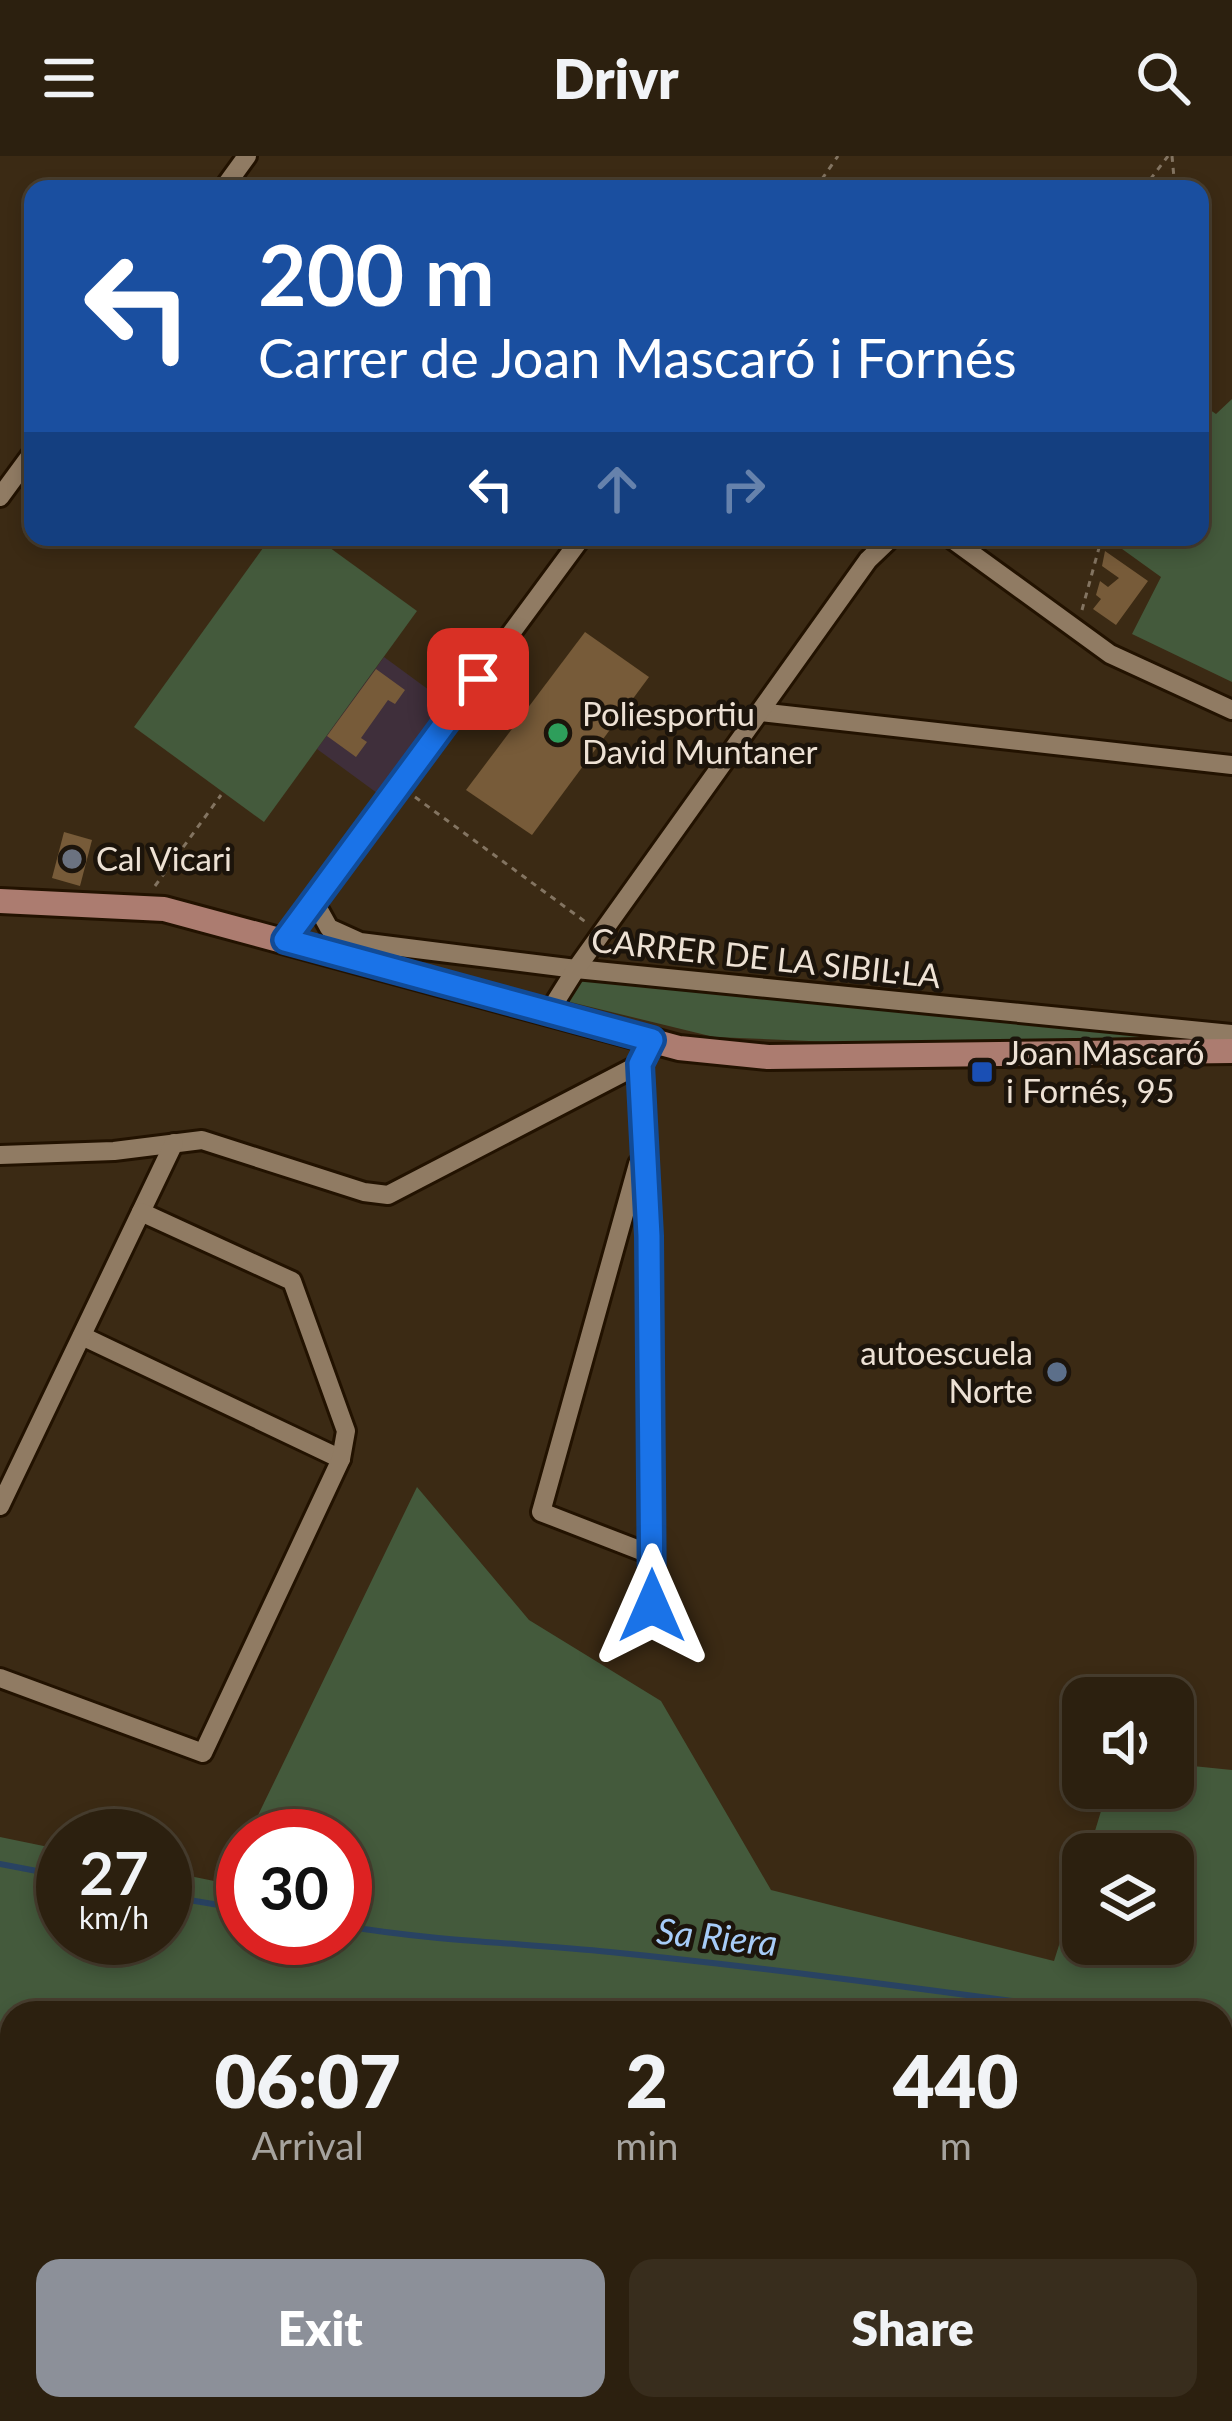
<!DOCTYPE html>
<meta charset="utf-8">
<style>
body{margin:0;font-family:Lato,sans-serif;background:#382d1d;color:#f1f3f6;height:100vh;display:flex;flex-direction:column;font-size:45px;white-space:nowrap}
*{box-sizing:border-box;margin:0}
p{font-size:39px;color:#a6a39e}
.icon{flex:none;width:66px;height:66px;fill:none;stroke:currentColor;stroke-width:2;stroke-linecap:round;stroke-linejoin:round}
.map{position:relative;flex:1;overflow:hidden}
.side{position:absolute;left:0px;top:1845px;width:1233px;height:420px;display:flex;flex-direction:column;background:#2c200f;border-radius:36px 36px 0 0;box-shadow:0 6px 18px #0003,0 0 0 3px #483e2f}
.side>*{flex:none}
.guide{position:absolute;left:24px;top:24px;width:1185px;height:366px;border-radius:24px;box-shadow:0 6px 18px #0003,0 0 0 3px #483e2f;background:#1a4fa0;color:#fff;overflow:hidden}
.tools{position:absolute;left:1062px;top:1521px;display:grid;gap:24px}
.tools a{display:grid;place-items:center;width:132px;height:132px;border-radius:24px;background:#2c200f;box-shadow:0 6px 18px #0003,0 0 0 3px #483e2f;font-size:60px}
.speed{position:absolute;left:36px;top:1653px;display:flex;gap:24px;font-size:60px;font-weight:700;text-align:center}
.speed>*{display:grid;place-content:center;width:156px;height:156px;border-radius:50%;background:#2c200f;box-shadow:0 6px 18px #0003,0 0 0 3px #483e2f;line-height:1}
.speed small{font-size:30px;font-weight:400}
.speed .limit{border:18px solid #d22;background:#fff;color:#111}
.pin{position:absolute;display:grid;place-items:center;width:102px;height:102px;color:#fff;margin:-51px;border-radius:24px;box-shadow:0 6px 18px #0006}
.me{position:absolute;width:132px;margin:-66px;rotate:0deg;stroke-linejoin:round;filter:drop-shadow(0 0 9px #0008)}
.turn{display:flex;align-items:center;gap:42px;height:252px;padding:0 36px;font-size:54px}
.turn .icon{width:156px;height:156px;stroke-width:2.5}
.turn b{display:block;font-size:84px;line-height:102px}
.lanes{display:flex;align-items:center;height:114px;padding:0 36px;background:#0003;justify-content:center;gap:60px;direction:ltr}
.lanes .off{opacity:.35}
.eta{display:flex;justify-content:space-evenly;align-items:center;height:204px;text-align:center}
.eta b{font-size:72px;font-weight:800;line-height:84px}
.primary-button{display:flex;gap:24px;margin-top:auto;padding:24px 36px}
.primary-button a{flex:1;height:138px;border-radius:24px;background:#8c9099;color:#fff;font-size:48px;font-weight:800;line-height:138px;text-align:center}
.primary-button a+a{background:#382d1d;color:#f1f3f6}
header{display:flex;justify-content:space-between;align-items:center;height:156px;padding:0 36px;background:#2c200f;font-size:54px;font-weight:800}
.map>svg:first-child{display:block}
.education{fill:#3f2f3b}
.green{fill:#445a3c}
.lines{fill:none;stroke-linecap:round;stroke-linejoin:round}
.stream{stroke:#294362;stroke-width:6}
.building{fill:#775b39}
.street-casing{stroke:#221200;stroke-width:24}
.secondary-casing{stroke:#221200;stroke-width:30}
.path{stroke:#837461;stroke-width:3;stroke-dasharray:6 6;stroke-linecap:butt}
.street{stroke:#907b63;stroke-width:18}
.secondary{stroke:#ac7c70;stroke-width:24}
.route-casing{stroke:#114b97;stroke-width:30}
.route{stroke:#1a73e8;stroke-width:21}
.leisure-dot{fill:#2e9e5b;stroke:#1c140b;stroke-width:4.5}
.worship-dot{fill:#6b7280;stroke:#1c140b;stroke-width:4.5}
.transit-dot{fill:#1a4fb4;stroke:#1c140b;stroke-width:4.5}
.service-dot{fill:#5c6f8a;stroke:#1c140b;stroke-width:4.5}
.labels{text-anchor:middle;stroke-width:9;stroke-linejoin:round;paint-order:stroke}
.poi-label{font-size:33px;fill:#ede1d4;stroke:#1c140b;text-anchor:start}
.street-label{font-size:33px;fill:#ede1d4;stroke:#1c140b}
.water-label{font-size:36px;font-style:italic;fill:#a7ccf8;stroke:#1c140b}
</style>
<header><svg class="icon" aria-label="menu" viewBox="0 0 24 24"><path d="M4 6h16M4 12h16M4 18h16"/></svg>Drivr<svg class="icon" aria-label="search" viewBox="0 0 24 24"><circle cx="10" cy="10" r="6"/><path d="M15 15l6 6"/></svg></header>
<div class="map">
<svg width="1232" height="2265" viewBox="0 0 1232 2265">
<rect width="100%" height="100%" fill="#3b2a14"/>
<!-- education -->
<polygon class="education" points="384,501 444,545 377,637 317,593"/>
<!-- green -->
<g class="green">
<polygon points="1232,243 1232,526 1132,478 1161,421 1111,385 1112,381 1200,381 1200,247 1216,258"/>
<polygon points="271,381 315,381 417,455 264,666 134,571"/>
<polygon points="580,819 1184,880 880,888 714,881 562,844"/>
<polygon points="417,1331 529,1464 661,1545 771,1734 1054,1805 1083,1713 1083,1788 1173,1788 1173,1698 1088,1698 1108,1632 1173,1632 1173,1608 1232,1614 1232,2136 1221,2130 1221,1857 12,1857 12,1984 0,1983 0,1681 63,1694 63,1782 165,1782 165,1715 224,1727 243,1690 243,1782 345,1782 345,1680 248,1680"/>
</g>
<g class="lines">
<!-- stream -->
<g class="stream">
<polyline points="0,1708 63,1720"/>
<polyline points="165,1740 243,1753"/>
<path d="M345 1770C433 1785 522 1787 610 1796 760 1811 908 1831 1057 1851L1082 1857"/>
<polyline points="1221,1892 1232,1895"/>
</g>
</g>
<!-- building -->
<g class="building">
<polygon points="1105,395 1148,425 1116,469 1093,453 1101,443 1096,439 1100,425 1108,431 1119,422 1102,410"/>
<polygon points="585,476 649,521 532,679 466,634"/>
<polygon points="376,513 405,534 395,548 388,544 361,582 367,586 356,601 327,580"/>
<polygon points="64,676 92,684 80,730 52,722"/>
</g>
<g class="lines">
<defs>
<g id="street">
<polyline points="223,33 247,0"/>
<polyline points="0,341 33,296"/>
<polyline points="949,381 1110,498 1232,554"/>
<polyline points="760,556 1232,609"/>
<polyline points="314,745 329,772 360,786 576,813 1232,878"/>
<polyline points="285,784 582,381"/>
<polyline points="549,856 576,813 868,404 892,381"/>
<polyline points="645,899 640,908 649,1080 652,1450"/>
<polyline points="0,999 114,995 202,984 364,1036 388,1039 640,908"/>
<polyline points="638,1008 541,1356 652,1399"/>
<polyline points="82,1180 341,1303"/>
<polyline points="0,1350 174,987"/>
<polyline points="0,1522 203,1597 341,1303 346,1275 292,1125 141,1056"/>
</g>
<polyline id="secondary" points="0,745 164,753 679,892 768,901 1232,895"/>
</defs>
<!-- street casing -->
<use href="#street" class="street-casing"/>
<!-- secondary casing -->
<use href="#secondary" class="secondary-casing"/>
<!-- path -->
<g class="path">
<polyline points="1172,0 1175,33"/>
<polyline points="815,33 838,0"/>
<polyline points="1143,33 1168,0"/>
<polyline points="1082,454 1102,381"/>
<polyline points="415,641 587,767"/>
<polyline points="155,730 221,639"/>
</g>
<!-- street -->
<use href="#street" class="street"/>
<!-- secondary -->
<use href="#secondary" class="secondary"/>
</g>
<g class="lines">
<defs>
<polyline id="route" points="478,523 285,784 652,884 640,908 649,1080 652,1450"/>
</defs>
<!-- route casing -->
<use href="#route" class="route-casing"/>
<!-- route -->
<use href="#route" class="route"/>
</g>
<!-- markers -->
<circle class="leisure-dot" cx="558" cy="577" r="12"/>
<circle class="worship-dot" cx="72" cy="703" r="12"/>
<rect class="transit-dot" x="970" y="904" width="24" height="24" rx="6"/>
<circle class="service-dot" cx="1057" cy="1216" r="12"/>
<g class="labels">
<!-- poi labels -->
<g class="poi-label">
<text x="582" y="570">Poliesportiu<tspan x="582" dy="38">David Muntaner</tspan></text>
<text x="96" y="715">Cal Vicari</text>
<text x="1006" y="909">Joan Mascaró<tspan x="1006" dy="38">i Fornés, 95</tspan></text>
<text x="1033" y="1209" text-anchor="end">autoescuela<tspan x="1033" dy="38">Norte</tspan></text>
</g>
<!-- street labels -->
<g class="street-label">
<text transform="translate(766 802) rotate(6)" y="12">CARRER DE LA SIBIL·LA</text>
</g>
<!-- water labels -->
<g class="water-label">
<text transform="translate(717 1781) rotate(6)" y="13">Sa Riera</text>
</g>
</g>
</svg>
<div class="tools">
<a><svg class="icon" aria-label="sound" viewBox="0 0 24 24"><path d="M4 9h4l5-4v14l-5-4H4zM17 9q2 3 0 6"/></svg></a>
<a><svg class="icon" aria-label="layers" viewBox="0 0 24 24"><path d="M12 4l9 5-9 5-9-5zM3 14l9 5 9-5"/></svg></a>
</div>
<div class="speed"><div>27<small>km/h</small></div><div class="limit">30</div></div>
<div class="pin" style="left:478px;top:523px;background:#d93025"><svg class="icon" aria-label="arrive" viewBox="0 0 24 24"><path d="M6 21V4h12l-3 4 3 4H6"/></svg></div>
<svg class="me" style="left:652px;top:1450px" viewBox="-20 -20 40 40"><path d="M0-17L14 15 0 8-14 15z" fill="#1a73e8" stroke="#fff" stroke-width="4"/></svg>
<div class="guide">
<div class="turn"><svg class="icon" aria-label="left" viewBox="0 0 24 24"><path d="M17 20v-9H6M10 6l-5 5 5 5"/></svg><div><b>200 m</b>Carrer de Joan Mascaró i Fornés</div></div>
<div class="lanes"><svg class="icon" aria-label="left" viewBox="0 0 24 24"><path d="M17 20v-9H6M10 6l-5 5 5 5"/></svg><svg class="icon off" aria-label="ahead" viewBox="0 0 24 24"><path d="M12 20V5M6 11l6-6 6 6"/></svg><svg class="icon off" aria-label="right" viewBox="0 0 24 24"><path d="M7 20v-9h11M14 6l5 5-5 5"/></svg></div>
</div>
<section class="side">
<div class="eta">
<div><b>06:07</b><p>Arrival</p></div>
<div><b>2</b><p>min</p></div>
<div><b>440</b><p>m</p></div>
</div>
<div class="primary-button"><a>Exit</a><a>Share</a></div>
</section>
</div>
